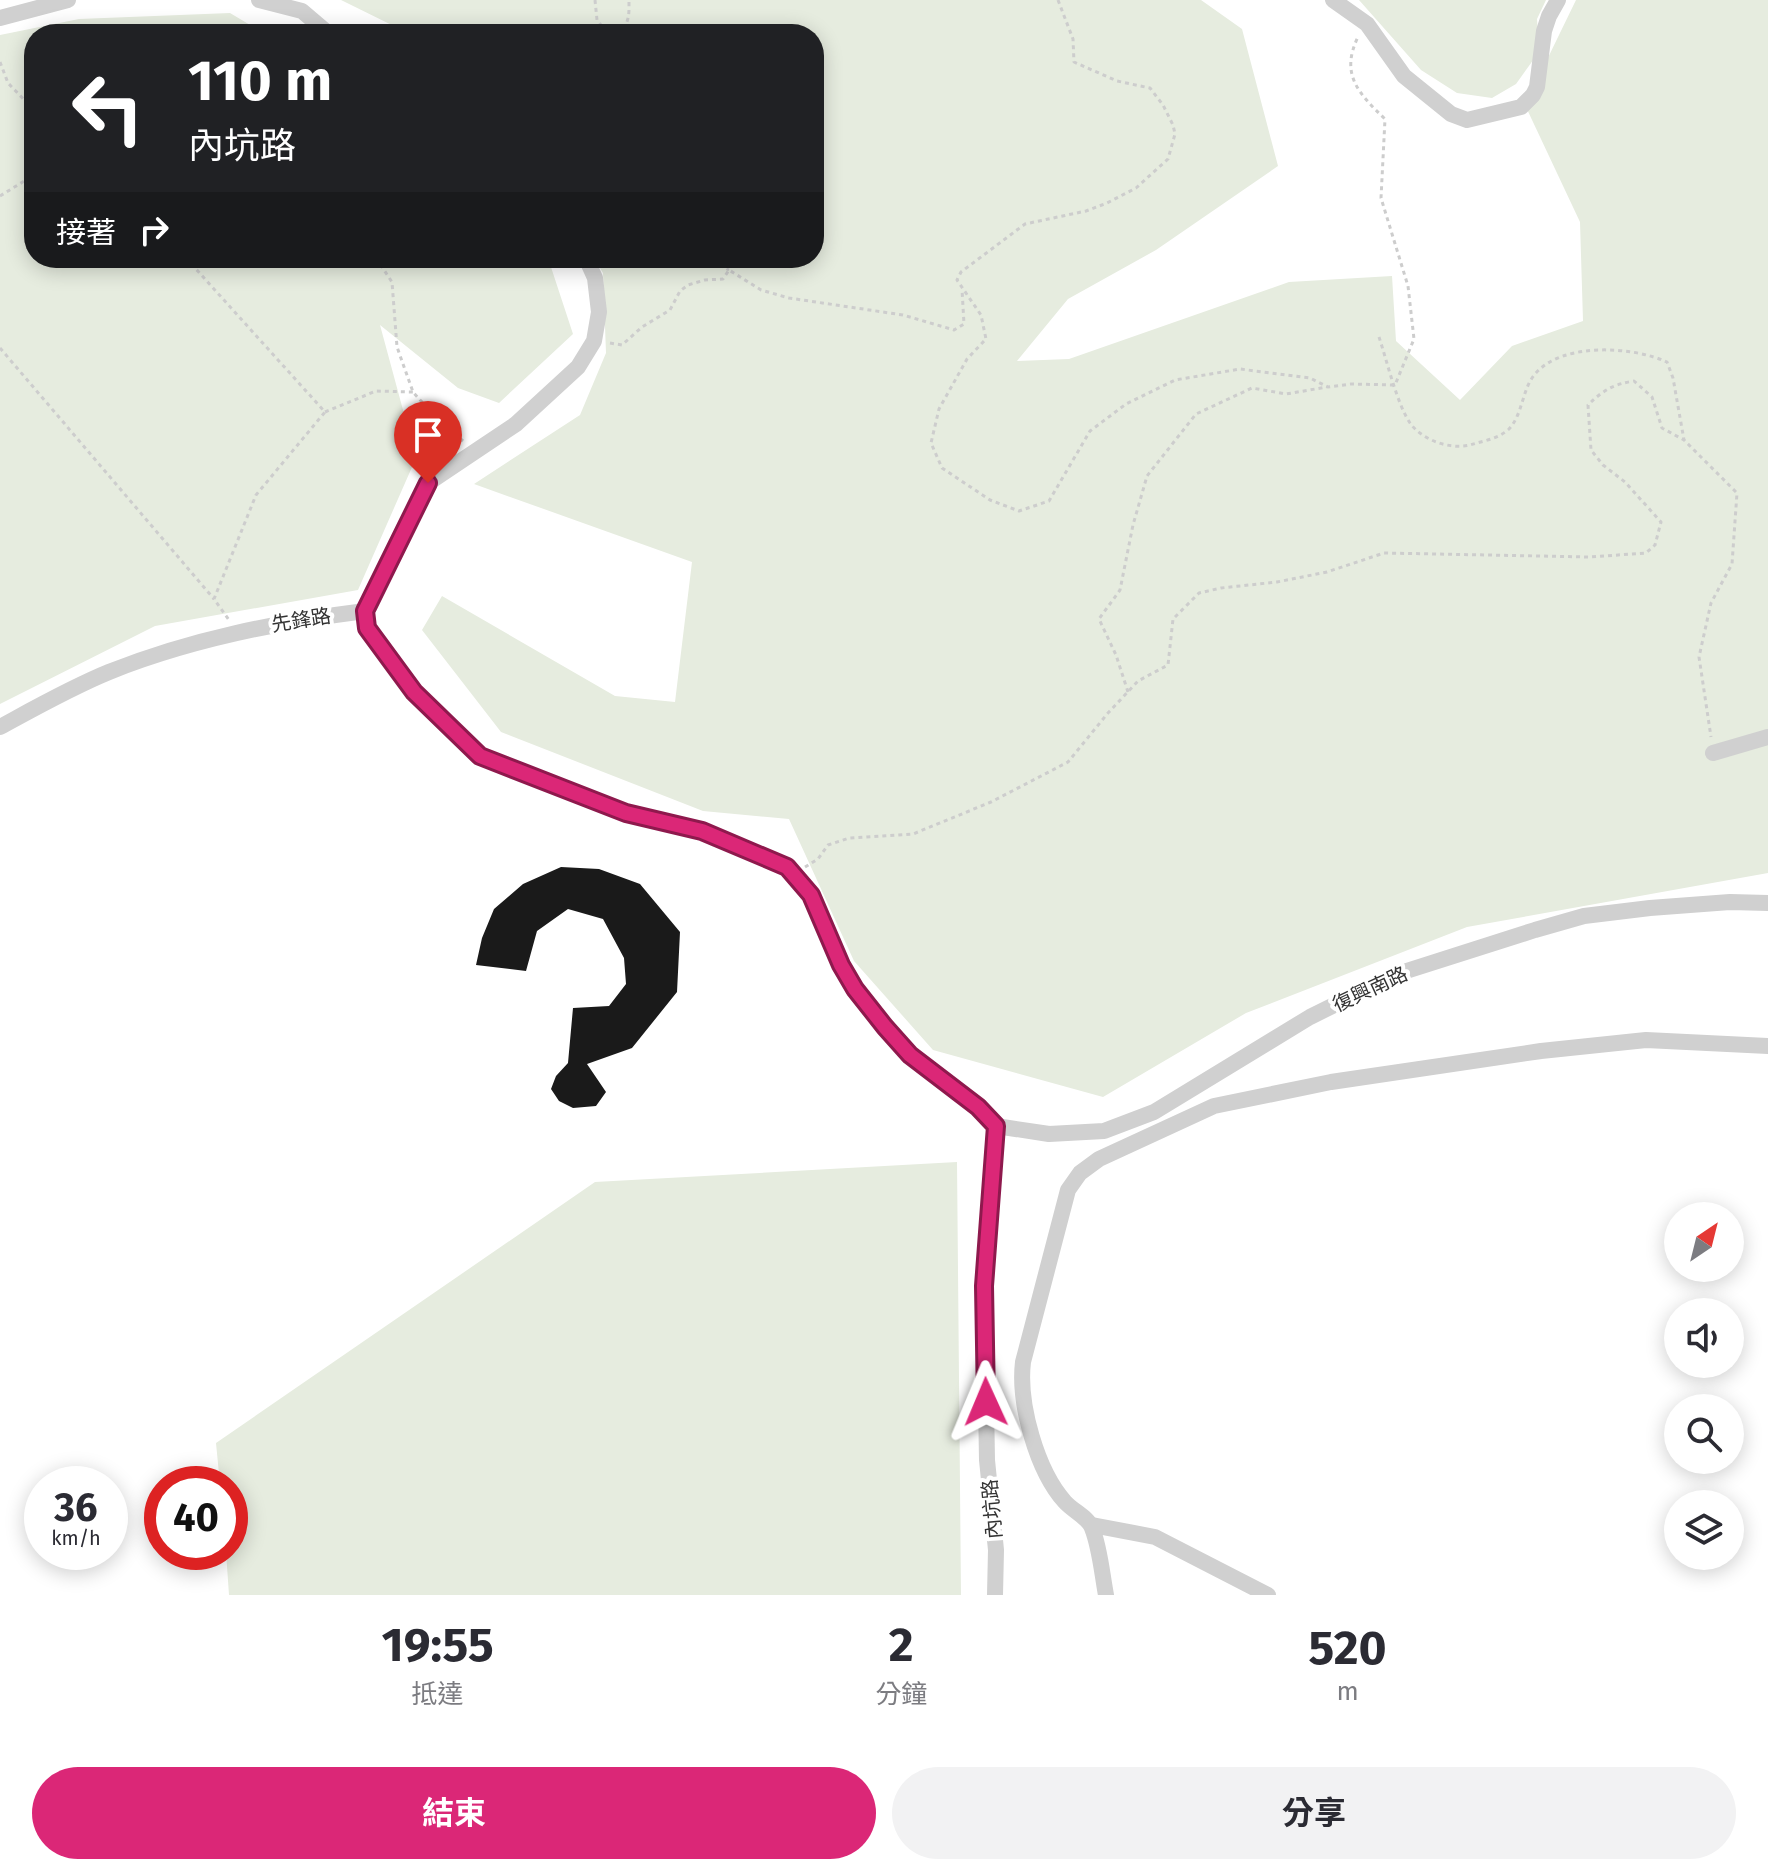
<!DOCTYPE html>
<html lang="zh-TW">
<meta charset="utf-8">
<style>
body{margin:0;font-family:"Fira Sans","Noto Sans TC",sans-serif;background:#f2f2f3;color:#2b2b33;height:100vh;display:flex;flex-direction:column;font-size:30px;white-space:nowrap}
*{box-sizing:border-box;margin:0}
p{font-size:26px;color:#7c7c81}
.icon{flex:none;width:44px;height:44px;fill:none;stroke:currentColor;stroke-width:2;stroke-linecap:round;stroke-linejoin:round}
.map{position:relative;height:1595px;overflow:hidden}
.details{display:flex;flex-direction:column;background:#fff;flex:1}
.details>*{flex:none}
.guide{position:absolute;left:24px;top:24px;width:800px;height:244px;border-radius:32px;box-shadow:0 4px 20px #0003;background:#202124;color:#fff;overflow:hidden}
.needle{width:52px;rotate:35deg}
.fabs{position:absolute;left:1664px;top:1202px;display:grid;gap:16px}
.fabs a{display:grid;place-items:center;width:80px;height:80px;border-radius:50%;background:#fff;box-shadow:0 4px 20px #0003;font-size:40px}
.speed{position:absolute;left:24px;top:1466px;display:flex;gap:16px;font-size:40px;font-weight:700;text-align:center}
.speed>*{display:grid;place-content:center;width:104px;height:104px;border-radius:50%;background:#fff;box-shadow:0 4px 20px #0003;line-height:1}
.speed small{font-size:20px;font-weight:400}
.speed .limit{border:12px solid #d22;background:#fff;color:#111}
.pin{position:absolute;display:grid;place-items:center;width:68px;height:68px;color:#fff;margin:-82px -34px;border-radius:50% 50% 50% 0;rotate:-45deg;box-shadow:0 0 8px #0007}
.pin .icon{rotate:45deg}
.me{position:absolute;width:88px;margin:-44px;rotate:359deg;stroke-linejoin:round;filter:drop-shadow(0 0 6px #0008)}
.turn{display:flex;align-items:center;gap:28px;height:168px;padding:0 32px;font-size:36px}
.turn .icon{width:104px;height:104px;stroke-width:2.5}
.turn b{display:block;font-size:56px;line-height:68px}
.then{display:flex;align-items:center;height:76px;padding:0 32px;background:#0003;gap:16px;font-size:30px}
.eta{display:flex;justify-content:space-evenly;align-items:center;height:136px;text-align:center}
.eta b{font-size:48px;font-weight:700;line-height:56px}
.primary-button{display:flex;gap:16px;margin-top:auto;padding:16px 32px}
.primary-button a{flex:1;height:92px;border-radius:48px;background:#db2777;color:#fff;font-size:32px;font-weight:700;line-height:92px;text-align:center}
.primary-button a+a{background:#f2f2f3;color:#2b2b33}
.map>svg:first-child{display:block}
.green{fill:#e6ecdf}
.building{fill:#1a1a1a}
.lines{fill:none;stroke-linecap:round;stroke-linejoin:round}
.path{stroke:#cdcdcd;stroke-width:3;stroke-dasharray:4 4;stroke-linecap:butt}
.minor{stroke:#d0d0d0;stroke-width:16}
.route-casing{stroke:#8e194d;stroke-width:20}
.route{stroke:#db2777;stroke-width:14}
.labels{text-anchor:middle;stroke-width:8;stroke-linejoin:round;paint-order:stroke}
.street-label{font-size:20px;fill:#333;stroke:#fff}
</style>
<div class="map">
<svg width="1768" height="1595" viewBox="0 0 1768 1595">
<rect width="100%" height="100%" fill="#fff"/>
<!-- green -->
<g class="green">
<polygon points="341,0 1201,0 1242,29 1278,166 1156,250 1068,299 1017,361 1069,359 1289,282 1392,276 1396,341 1460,400 1512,346 1583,321 1580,222 1525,105 1576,0 1768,0 1768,873 1467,927 1246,1013 1103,1097 933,1050 854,961 789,819 703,811 501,732 422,630 442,596 615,696 675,702 692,562 474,484 580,415 606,353 603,273 594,258 814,258 814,34 410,34"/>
<polygon points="1359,0 1546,0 1537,19 1539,52 1516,84 1492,98 1457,93 1421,70"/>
<polygon points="230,13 265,34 34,34 34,258 548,258 573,334 499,403 458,388 380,325 416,458 358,590 155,626 0,704 0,35 79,19"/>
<polygon points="957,1162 961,1595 229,1595 226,1552 230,1552 230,1484 220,1484 216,1443 595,1182"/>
</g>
<!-- building -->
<polygon class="building" points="561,867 599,869 640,884 680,932 677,992 632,1048 587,1064 606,1092 596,1106 573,1108 559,1101 551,1089 556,1076 568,1063 573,1008 609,1006 626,984 624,958 603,919 568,909 537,931 526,971 476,965 482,938 494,909 523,884"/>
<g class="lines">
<!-- path -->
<g class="path">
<polyline points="595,0 597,20 608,34"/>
<path d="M1058 0 1073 39 1074 62 1117 81 1150 88 1163 105 1173 125 1175 134 1168 159 1136 188 1107 203 1086 211 1025 224 961 272 957 280 981 315 986 339 967 359 939 409 931 443 942 468 990 500 1019 511 1049 501 1090 431 1126 404 1175 380 1240 369 1310 378 1328 387 1351 384 1395 385 1414 339 1408 286 1381 198 1385 119C1358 93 1340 74 1358 37"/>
<path d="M617 34C630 24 629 15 629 0"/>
<polyline points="0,62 8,83 34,110"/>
<polyline points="0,196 34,175"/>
<polyline points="186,258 325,412 256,495 214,599 229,620"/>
<polyline points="376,258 392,282 397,347 413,392 437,419 463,441"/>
<polyline points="705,258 729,270"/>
<path d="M1379 337C1387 361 1397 404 1410 423 1422 440 1450 450 1470 445 1483 441 1498 439 1509 429 1523 414 1522 389 1535 374 1562 342 1632 346 1667 362L1673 378 1684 440"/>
<polyline points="610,343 622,345 642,327 670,310 680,291 688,285 705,280 723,279 729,270 761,290 789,298 903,315 954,330 964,324 962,289"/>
<polyline points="0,348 214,599"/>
<polyline points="325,412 376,391 413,392"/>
<polyline points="1128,692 1116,655 1099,619 1120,590 1133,525 1147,476 1196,414 1252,388 1286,394 1327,387"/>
<path d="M805 867 818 859 828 845 849 838 913 834 991 802 1068 762 1108 713 1138 681 1168 665 1173 619 1199 593 1221 588 1277 582 1327 572 1384 553 1590 557 1646 553 1655 545 1661 522 1625 482 1603 465 1591 450 1588 405C1603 390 1614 384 1634 381L1652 397 1662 428 1684 440 1737 493 1732 564 1711 603 1699 657 1711 737"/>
</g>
<!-- minor -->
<g class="minor">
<polyline points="259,0 302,11 329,34"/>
<polyline points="1333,0 1367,24 1404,76 1451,114 1467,120 1521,107 1533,95 1537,87 1544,31 1549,16 1558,0"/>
<polyline points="0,18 68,0"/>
<polyline points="365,611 367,628 414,692 480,756 626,813 702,831 787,867 811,895 841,965 855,989 885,1027 910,1055 978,1107 996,1126 984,1286 987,1460 996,1550 995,1595"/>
<path d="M0 727C35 708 72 687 109 672 191 639 278 622 365 611L428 483 516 424 578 367 594 341 599 312 595 278 586 258"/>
<polyline points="1713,753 1768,737"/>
<polyline points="996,1126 1049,1134 1104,1131 1154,1112 1310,1017 1397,974 1535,930 1584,916 1650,908 1730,902 1768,903"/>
<polyline points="1092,1525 1155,1537 1268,1595"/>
<path d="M1106 1595C1102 1574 1100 1548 1092 1528 1088 1517 1073 1511 1065 1502 1037 1471 1018 1404 1023 1362L1068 1190 1080 1173 1099 1159 1214 1106 1331 1082 1541 1051 1646 1040 1768 1046"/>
</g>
</g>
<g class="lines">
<defs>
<polyline id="route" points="428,483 365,611 367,628 414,692 480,756 626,813 702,831 787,867 811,895 841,965 855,989 885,1027 910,1055 978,1107 996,1126 984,1286 986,1402"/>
</defs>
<!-- route casing -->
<use href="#route" class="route-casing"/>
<!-- route -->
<use href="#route" class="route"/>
</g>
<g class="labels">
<!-- street labels -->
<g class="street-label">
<text transform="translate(301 620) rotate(-9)" y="7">先鋒路</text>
<text transform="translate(1370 989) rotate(-25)" y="7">復興南路</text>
<text transform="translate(992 1509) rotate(-95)" y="7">內坑路</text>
</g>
</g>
</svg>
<div class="fabs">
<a><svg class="needle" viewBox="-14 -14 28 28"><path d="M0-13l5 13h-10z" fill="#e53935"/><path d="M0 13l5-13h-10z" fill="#7c7c81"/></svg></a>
<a><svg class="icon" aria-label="sound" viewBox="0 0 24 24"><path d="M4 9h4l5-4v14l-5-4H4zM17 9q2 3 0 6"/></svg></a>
<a><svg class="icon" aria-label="search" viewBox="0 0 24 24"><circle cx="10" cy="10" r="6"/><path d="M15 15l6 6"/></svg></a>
<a><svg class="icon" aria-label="layers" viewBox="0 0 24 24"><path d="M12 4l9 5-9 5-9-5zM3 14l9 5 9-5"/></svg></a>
</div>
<div class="speed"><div>36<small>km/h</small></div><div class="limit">40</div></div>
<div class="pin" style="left:428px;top:483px;background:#d93025"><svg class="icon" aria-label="arrive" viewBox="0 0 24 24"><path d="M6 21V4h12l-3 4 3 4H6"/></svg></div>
<svg class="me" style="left:986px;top:1402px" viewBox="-20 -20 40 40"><path d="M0-17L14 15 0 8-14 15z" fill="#db2777" stroke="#fff" stroke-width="4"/></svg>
<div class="guide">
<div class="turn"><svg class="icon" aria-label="left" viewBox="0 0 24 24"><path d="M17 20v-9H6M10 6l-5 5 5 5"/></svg><div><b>110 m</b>內坑路</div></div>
<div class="then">接著<svg class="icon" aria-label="right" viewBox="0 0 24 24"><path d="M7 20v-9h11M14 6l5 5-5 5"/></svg></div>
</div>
</div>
<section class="details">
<div class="eta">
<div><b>19:55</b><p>抵達</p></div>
<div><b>2</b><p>分鐘</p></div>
<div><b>520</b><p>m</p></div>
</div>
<div class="primary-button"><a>結束</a><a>分享</a></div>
</section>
